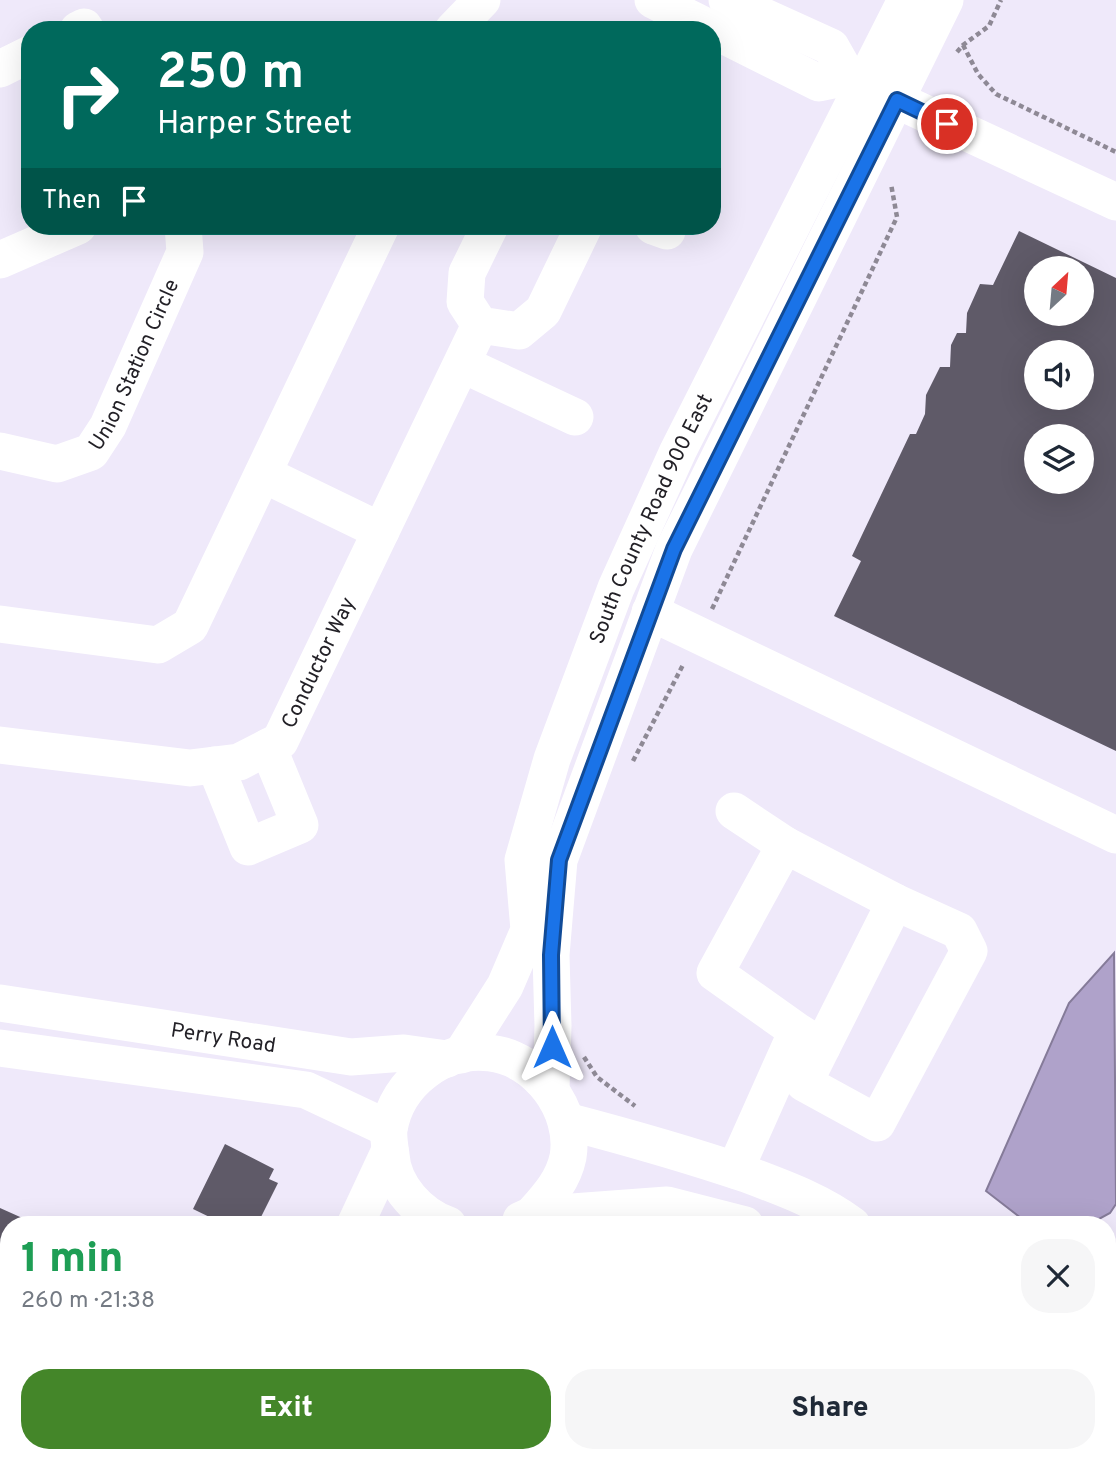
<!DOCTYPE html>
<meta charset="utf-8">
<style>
body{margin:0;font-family:Overpass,sans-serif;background:#f6f6f7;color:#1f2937;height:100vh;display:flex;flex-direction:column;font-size:26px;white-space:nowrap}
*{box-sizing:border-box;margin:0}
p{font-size:23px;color:#747a83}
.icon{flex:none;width:38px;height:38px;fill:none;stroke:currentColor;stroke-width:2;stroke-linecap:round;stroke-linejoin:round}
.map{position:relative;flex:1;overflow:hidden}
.sheet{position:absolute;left:0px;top:1216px;width:1116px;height:247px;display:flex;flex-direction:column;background:#fff;border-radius:28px 28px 0 0;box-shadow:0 7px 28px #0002}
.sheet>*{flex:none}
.guide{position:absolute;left:21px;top:21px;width:700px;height:214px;border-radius:28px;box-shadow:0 7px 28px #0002;background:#00695c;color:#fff;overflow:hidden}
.needle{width:46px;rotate:26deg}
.tools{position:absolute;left:1024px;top:256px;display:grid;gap:14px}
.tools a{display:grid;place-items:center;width:70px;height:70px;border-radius:50%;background:#fff;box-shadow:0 7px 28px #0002;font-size:35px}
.pin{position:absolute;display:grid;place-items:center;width:60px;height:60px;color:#fff;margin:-30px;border:4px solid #fff;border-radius:50%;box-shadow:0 2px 7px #0007}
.me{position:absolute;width:77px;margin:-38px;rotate:0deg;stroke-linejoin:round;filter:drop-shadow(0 0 5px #0008)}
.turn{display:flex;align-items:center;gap:24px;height:147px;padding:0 21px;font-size:32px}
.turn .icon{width:91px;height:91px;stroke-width:2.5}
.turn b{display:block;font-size:49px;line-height:60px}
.then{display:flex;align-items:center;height:66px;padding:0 21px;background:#0003;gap:14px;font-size:26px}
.round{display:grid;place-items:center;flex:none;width:74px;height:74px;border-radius:28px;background:#f6f6f7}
.headline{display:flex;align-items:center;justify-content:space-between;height:119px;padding:0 21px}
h1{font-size:42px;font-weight:800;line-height:52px;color:#1e9e55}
.cta{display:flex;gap:14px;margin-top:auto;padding:14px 21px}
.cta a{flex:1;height:80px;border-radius:28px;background:#448629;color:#fff;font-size:28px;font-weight:800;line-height:80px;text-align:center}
.cta a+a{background:#f6f6f7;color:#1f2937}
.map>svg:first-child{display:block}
.water{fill:#afa2ca;stroke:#857b99;stroke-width:2}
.building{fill:#5f5a68;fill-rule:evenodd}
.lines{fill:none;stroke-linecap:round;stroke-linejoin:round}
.path{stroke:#8e8995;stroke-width:4.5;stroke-dasharray:5 3.5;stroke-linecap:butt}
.minor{stroke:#fff;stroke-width:37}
.route-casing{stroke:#114b97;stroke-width:18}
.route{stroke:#1a73e8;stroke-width:12}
.labels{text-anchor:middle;stroke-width:7;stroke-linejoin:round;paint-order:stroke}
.street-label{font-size:21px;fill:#232127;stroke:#efe9fa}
</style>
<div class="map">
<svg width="1116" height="1462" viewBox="0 0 1116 1462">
<rect width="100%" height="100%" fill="#efe9fa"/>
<!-- water -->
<polygon class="water" points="1114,953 1116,1204 1110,1213 1088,1225 1030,1225 986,1191 1069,1003"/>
<!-- building -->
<g class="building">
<path d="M1019 231 1116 278V751L834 616 861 561 852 556 910 434H916L925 414 926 395 940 367H950L951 345 957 333H966L967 313 980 284 993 285ZM1036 268H1082V313H1036ZM1036 352H1082V397H1036ZM1036 436H1082V481H1036Z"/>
<polygon points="225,1144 274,1169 269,1179 278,1183 257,1225 249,1222 247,1225 226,1225 193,1209"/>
<polygon points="0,1208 38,1225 9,1225 7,1279 0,1275"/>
</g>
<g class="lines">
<!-- path -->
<g class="path">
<polyline points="963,45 978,74 996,94 1116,152"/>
<polyline points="957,52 963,45 989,26 1001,0"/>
<polyline points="712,609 897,217 891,184"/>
<polyline points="633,761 684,663"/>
<polyline points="584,1057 597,1077 635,1106"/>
<polyline points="1108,1414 1116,1411"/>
<polyline points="93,1454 110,1462"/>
<polyline points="923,1454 927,1462"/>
<polyline points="270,1462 273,1454"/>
<polyline points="1056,1462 1060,1454"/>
</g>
<!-- minor -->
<g class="minor">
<polyline points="653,0 819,83 848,77"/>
<polyline points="727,0 831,47 848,77 862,84 1116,202"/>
<polyline points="78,30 84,27 86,30"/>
<polyline points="453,30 482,0"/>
<polyline points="0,69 30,54"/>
<polyline points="490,226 467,273 465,302 480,325 519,331 543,311 584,226"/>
<polyline points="653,226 667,231"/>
<polyline points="0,260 78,226"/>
<polyline points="462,364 575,417"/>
<path id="s1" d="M0 451 57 464 91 452 108 426 185 252 183 226"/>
<polyline points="263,474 381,531"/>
<polyline points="650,612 1116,835"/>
<polyline points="0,624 158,645 190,626 381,226"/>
<path id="s2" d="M0 745 190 768 239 762 280 741 480 325"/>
<polyline points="215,765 248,847 300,825 268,747"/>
<polyline points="734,811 785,845"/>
<path id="s3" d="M0 1003 351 1057 404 1053 447 1059"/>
<polyline points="822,1047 804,1083 877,1123 969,951 959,931 895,902"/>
<polyline points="0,1048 306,1090 389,1129"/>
<path id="s4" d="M461 1055 505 986 529 930 523 860 552 759 616 588 678 451 906 0"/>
<polyline points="551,1089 553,1026 551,955 559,860 674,549 945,0"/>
<path d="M566 1121C627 1137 687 1154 746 1174 783 1188 820 1201 852 1225"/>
<polyline points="735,1170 797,1031 715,973 785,845 895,902 822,1047 797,1031"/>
<polyline points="521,1220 532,1215 667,1205 745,1225"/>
<polyline points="355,1225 390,1150"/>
<path d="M448 1225C420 1215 393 1187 391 1155 390 1147 388 1137 389 1129 397 1082 443 1047 490 1053 537 1058 576 1110 568 1157 563 1181 548 1197 532 1215"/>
<polyline points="0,1331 9,1335"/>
<polyline points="1108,1374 1116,1370"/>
<polyline points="0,1385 9,1389"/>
<polyline points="151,1454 168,1462"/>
<polyline points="863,1454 869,1462"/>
<polyline points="963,1454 967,1462"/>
<polyline points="1014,1454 1017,1462"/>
<polyline points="223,1462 227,1454"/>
<polyline points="834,1462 836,1454"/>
</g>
</g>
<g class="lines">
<defs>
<polyline id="route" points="552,1047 551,955 559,860 674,549 897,100 947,124"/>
</defs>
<!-- route casing -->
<use href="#route" class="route-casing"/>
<!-- route -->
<use href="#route" class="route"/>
</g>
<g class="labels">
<!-- street labels -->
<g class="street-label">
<text dy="7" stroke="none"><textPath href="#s1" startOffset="192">Union Station Circle</textPath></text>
<text dy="7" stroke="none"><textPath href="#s4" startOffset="578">South County Road 900 East</textPath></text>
<text dy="7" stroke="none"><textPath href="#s2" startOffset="374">Conductor Way</textPath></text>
<text dy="7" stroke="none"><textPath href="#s3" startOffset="226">Perry Road</textPath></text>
</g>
</g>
</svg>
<div class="tools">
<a><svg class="needle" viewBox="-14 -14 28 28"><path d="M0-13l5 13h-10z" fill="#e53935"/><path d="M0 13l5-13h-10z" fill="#747a83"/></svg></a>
<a><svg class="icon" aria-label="sound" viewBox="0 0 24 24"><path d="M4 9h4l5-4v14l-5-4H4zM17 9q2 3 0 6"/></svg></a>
<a><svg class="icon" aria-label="layers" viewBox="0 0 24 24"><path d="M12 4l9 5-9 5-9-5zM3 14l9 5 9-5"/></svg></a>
</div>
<div class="pin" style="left:947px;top:124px;background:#d93025"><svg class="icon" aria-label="arrive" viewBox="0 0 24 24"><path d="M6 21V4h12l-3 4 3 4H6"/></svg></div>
<svg class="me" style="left:552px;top:1047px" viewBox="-20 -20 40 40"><path d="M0-17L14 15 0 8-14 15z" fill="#1a73e8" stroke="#fff" stroke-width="4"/></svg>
<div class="guide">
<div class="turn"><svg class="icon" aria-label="right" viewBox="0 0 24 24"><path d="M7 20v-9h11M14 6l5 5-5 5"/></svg><div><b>250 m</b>Harper Street</div></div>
<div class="then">Then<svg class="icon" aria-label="arrive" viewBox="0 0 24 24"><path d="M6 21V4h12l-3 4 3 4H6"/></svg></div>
</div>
<section class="sheet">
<div class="headline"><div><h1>1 min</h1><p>260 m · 21:38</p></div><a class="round"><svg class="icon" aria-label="close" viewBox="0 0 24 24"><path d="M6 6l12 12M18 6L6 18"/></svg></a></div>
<div class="cta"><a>Exit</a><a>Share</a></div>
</section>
</div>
